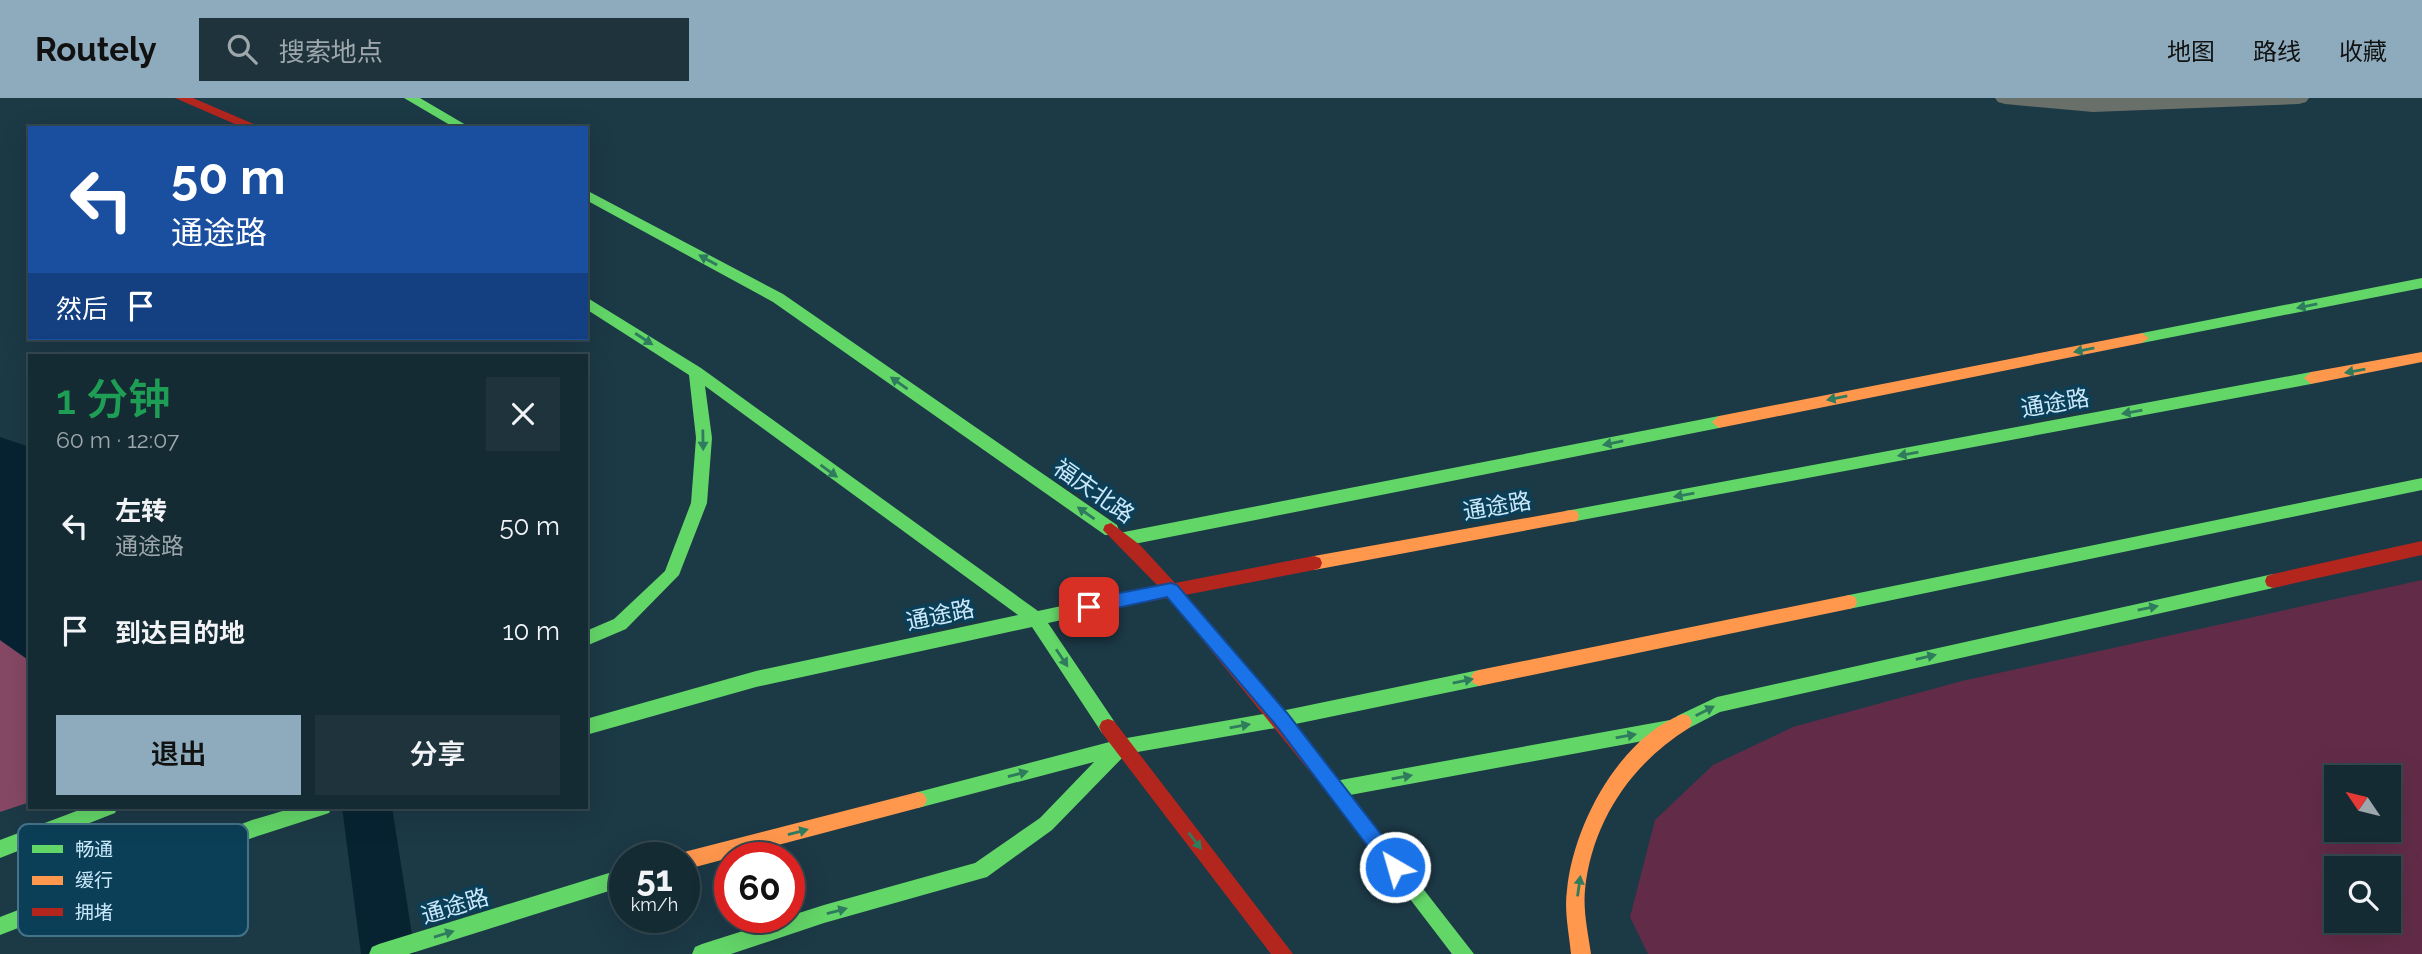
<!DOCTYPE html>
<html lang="zh">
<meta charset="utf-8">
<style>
body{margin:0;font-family:Raleway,"Noto Sans SC",sans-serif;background:#1e333c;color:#f1f3f6;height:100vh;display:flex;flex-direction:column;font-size:26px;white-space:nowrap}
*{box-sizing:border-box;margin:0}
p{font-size:23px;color:#9da7ac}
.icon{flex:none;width:38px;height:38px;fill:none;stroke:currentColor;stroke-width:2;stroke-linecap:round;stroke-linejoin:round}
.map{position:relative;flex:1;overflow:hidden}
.side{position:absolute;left:28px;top:256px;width:560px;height:455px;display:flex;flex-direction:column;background:#152b34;border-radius:0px;box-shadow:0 7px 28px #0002,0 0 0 2px #34474f}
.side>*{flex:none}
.guide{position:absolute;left:28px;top:28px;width:560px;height:214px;border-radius:0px;box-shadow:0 7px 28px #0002,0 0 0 2px #34474f;background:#1a4fa0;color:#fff;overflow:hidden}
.needle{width:46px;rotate:305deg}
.tools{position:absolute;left:2324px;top:667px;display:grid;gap:14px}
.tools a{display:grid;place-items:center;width:77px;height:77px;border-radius:0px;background:#152b34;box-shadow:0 7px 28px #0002,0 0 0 2px #34474f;font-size:35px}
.speed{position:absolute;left:609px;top:744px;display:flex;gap:14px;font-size:35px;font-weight:700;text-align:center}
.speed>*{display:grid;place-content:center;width:91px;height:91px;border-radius:50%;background:#152b34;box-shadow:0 7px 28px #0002,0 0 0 2px #34474f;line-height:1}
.speed small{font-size:18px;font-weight:400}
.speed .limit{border:10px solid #d22;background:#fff;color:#111}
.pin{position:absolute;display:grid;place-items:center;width:60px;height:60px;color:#fff;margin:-30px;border-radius:14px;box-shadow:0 4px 10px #0006}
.me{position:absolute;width:77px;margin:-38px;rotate:322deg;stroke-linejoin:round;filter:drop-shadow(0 0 5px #0008)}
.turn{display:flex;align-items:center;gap:24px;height:147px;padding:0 28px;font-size:32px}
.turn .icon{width:91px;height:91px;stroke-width:2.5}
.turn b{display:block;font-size:49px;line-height:60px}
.then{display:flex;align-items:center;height:66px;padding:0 28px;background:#0003;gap:14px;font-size:26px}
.round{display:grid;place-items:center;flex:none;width:74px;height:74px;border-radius:0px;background:#1e333c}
.summary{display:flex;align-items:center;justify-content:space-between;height:119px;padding:0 28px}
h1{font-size:42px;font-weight:600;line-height:52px;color:#1e9e55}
.cta{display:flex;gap:14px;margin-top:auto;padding:14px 28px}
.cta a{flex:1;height:80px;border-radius:0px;background:#8dabbc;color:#111;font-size:28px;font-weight:600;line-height:80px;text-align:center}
.cta a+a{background:#1e333c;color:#f1f3f6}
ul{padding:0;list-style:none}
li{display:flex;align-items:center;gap:21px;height:105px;padding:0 28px}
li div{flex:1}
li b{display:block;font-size:26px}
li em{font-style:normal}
header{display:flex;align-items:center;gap:42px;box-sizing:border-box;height:98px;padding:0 35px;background:#8dabbc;color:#111}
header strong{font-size:33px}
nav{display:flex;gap:38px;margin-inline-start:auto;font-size:24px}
.search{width:490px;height:63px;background:#1e333c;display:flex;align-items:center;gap:18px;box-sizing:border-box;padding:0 24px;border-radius:0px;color:#9da7ac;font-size:26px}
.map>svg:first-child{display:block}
.green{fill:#622c48;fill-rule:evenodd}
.forest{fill:#864865}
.water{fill:#072332}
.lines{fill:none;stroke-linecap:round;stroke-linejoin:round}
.canal{fill:#072332;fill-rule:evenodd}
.lane{fill:#696f69;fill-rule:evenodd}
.fast{fill:#63d668;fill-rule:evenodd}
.slow{fill:#ff974d;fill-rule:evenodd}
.jam{fill:#b3261e;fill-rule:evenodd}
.oneway{fill:#2e7b5e}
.route{fill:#1a73e8;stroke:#114b97;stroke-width:2}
.labels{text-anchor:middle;stroke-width:7;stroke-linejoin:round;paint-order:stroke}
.street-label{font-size:23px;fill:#cae9fc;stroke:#0b3f57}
.key{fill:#0b3f57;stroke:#447288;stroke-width:2}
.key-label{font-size:19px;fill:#cae9fc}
</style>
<header>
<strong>Routely</strong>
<div class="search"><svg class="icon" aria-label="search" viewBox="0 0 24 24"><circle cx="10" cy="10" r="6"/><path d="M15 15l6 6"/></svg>搜索地点</div>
<nav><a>地图</a><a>路线</a><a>收藏</a></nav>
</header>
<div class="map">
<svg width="2422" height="856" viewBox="0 0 2422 856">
<rect width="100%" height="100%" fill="#1c3946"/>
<!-- green -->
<path class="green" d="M2422 482V856H1648L1630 819 1655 722 1713 667 1793 629 1962 583ZM2336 679H2389V732H2336ZM2336 770H2389V822H2336Z"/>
<!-- forest -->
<polygon class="forest" points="0,542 30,563 30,704 0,714"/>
<!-- water -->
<polygon class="water" points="0,339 30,349 30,563 0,542"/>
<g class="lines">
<!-- canal -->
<polygon class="canal" points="342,709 392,709 415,856 361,856"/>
<!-- lane -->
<polygon class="lane" points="1995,0 2309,0 2306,4 2299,6 2093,14 2005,6 1998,4"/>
<!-- fast -->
<g class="fast">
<polygon points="404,0 420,0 471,30 455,30"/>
<polygon points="586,92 783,196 1117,427 1119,432 1117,437 1105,437 773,204 586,102"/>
<polygon points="2422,180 2422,190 2142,245 2135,240 2142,235"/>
<polygon points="586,199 701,270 1038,513 1136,492 1142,494 1144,499 1142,504 1136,506 1048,525 1114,623 1117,629 1114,635 1108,637 1102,635 1032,529 756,589 586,637 586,621 756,573 1018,517 705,288 712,340 707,405 679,477 626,531 586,548 586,533 614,521 665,473 691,405 696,340 689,277 586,211"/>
<polygon points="2311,274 2318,280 2311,286 1571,424 1565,423 1563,418 1565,413 1571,412"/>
<polygon points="1719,318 1726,324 1719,330 1124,448 1118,446 1116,441 1118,436 1124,434"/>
<polygon points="2422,380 2422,392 1849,511 1843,509 1841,504 1843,499 1849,497"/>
<polygon points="2273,476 2279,478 2281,483 2279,488 2273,490 1720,614 1689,630 1679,630 1676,636 1670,638 1350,697 1474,856 1452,856 1326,691 1329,685 1335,683 1670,622 1674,624 1677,618 1717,599"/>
<polygon points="1479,572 1485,575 1487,580 1485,585 1479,588 1281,629 1126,656 1052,732 987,779 824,825 731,856 692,856 695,849 702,846 824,807 975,765 1040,720 1094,664 918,710 912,708 909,702 912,696 918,694 1121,641 1281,613"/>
<polygon points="87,709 118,709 115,715 0,760 0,742"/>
<polygon points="296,709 332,709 329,715 323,717 252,740 0,837 0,819 252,722"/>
<polygon points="625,770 625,788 409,856 369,856 372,849 379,846"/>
</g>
<!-- slow -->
<g class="slow">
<polygon points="2142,235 2149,240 2142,245 1719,330 1712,324 1719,318"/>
<polygon points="2422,254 2422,264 2311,286 2304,280 2311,274"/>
<polygon points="1571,412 1577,413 1579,418 1577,423 1571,424 1314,472 1308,470 1306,465 1308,460 1314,458"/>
<polygon points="1849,497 1855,499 1857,504 1855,509 1849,511 1479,588 1473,585 1471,580 1473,575 1479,572"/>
<path d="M1683 616 1689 618 1692 624 1689 630C1632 665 1592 723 1585 792 1583 813 1588 835 1591 856H1571C1569 835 1564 813 1567 792 1573 728 1619 640 1683 616Z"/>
<polygon points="918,694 924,696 927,702 924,708 918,710 684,772 684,760 676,760 684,754"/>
</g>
<!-- jam -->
<g class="jam">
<polygon points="175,0 193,0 263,30 244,30"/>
<polygon points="1111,425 1140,447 1175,485 1314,458 1320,460 1322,465 1320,470 1314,472 1185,497 1345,690 1348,696 1345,702 1339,704 1333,702 1168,500 1136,506 1130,504 1128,499 1130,494 1158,488 1103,432 1105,427"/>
<polygon points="2422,443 2422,457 2273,490 2267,488 2265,483 2267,478 2273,476"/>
<polygon points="1108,621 1114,623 1293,856 1271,856 1102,635 1099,629 1102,623"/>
</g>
</g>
<!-- one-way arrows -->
<defs><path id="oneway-solid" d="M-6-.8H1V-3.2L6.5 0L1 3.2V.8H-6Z" transform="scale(1.75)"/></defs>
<g class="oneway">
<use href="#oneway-solid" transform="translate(708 162) rotate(-151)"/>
<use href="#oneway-solid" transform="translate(2307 208) rotate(169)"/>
<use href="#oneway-solid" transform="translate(644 241) rotate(33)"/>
<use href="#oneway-solid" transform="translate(2084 252) rotate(169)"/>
<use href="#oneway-solid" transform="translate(2355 273) rotate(170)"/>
<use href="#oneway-solid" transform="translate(899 285) rotate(-145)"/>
<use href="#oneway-solid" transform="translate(1837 300) rotate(169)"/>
<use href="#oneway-solid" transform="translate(2132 314) rotate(170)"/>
<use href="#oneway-solid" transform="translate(703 342) rotate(89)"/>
<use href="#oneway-solid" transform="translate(1613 345) rotate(169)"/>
<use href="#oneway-solid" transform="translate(1908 356) rotate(170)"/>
<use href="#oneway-solid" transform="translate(829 373) rotate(36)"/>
<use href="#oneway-solid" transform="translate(1684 397) rotate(170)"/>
<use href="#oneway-solid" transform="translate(1086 415) rotate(-145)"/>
<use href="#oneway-solid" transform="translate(2148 510) rotate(-12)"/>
<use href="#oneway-solid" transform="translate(1926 559) rotate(-13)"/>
<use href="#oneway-solid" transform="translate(1062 560) rotate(56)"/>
<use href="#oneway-solid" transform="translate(1463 583) rotate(-12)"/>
<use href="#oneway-solid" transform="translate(1705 613) rotate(-27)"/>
<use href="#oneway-solid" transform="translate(1240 628) rotate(-10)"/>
<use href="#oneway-solid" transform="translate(1626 638) rotate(-10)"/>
<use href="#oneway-solid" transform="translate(1018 676) rotate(-15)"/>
<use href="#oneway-solid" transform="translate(1402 679) rotate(-10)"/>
<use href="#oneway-solid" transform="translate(798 734) rotate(-15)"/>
<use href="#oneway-solid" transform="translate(1195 743) rotate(52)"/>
<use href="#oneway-solid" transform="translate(1579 788) rotate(-82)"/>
<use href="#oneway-solid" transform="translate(837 813) rotate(-15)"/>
<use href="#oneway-solid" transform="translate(444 836) rotate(-17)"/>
</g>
<!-- route -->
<polygon class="route" points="1171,485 1177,487 1287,615 1401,762 1404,769 1401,775 1395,778 1388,775 1275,626 1167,499 1089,516 1084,514 1081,509 1084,503 1089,501"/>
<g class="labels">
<!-- street labels -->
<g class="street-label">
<text transform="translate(2055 305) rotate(-10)" y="8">通途路</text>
<text transform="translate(1094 393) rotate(35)" y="8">福庆北路</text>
<text transform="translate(1497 408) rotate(-10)" y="8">通途路</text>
<text transform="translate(940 517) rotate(-12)" y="8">通途路</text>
<text transform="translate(455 808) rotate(-17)" y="8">通途路</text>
</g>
</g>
<!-- legend -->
<rect x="18" y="726" width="230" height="112" rx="10" class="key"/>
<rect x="32" y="747" width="31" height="8" fill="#63d668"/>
<rect x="32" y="778" width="31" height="9" fill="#ff974d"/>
<rect x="32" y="810" width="31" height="8" fill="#b3261e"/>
<g class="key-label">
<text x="75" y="758">畅通</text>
<text x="75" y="789">缓行</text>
<text x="75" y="821">拥堵</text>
</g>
</svg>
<div class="tools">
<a><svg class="needle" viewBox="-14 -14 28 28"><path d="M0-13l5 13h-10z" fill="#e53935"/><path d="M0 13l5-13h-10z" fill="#9da7ac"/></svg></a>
<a><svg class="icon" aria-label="search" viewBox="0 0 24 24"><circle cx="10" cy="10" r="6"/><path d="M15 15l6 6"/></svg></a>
</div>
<div class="speed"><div>51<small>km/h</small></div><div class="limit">60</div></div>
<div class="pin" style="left:1089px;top:509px;background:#d93025"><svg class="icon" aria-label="arrive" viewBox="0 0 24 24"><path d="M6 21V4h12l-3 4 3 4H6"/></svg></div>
<svg class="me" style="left:1395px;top:769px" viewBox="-20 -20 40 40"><circle r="17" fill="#1a73e8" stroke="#fff" stroke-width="3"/><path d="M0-11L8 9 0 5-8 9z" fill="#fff"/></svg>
<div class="guide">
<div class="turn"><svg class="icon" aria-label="left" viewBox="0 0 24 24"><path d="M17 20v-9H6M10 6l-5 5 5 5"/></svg><div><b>50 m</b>通途路</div></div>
<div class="then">然后<svg class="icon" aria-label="arrive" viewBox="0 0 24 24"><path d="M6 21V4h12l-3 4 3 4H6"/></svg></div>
</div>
<section class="side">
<div class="summary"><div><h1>1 分钟</h1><p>60 m · 12:07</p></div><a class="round"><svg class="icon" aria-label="close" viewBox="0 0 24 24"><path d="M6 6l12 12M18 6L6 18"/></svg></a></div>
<ul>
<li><svg class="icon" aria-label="left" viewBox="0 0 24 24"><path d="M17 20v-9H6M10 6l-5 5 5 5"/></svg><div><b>左转</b><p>通途路</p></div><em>50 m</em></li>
<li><svg class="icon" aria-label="arrive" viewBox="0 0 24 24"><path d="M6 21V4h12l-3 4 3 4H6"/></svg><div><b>到达目的地</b></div><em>10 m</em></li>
</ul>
<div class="cta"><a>退出</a><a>分享</a></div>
</section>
</div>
